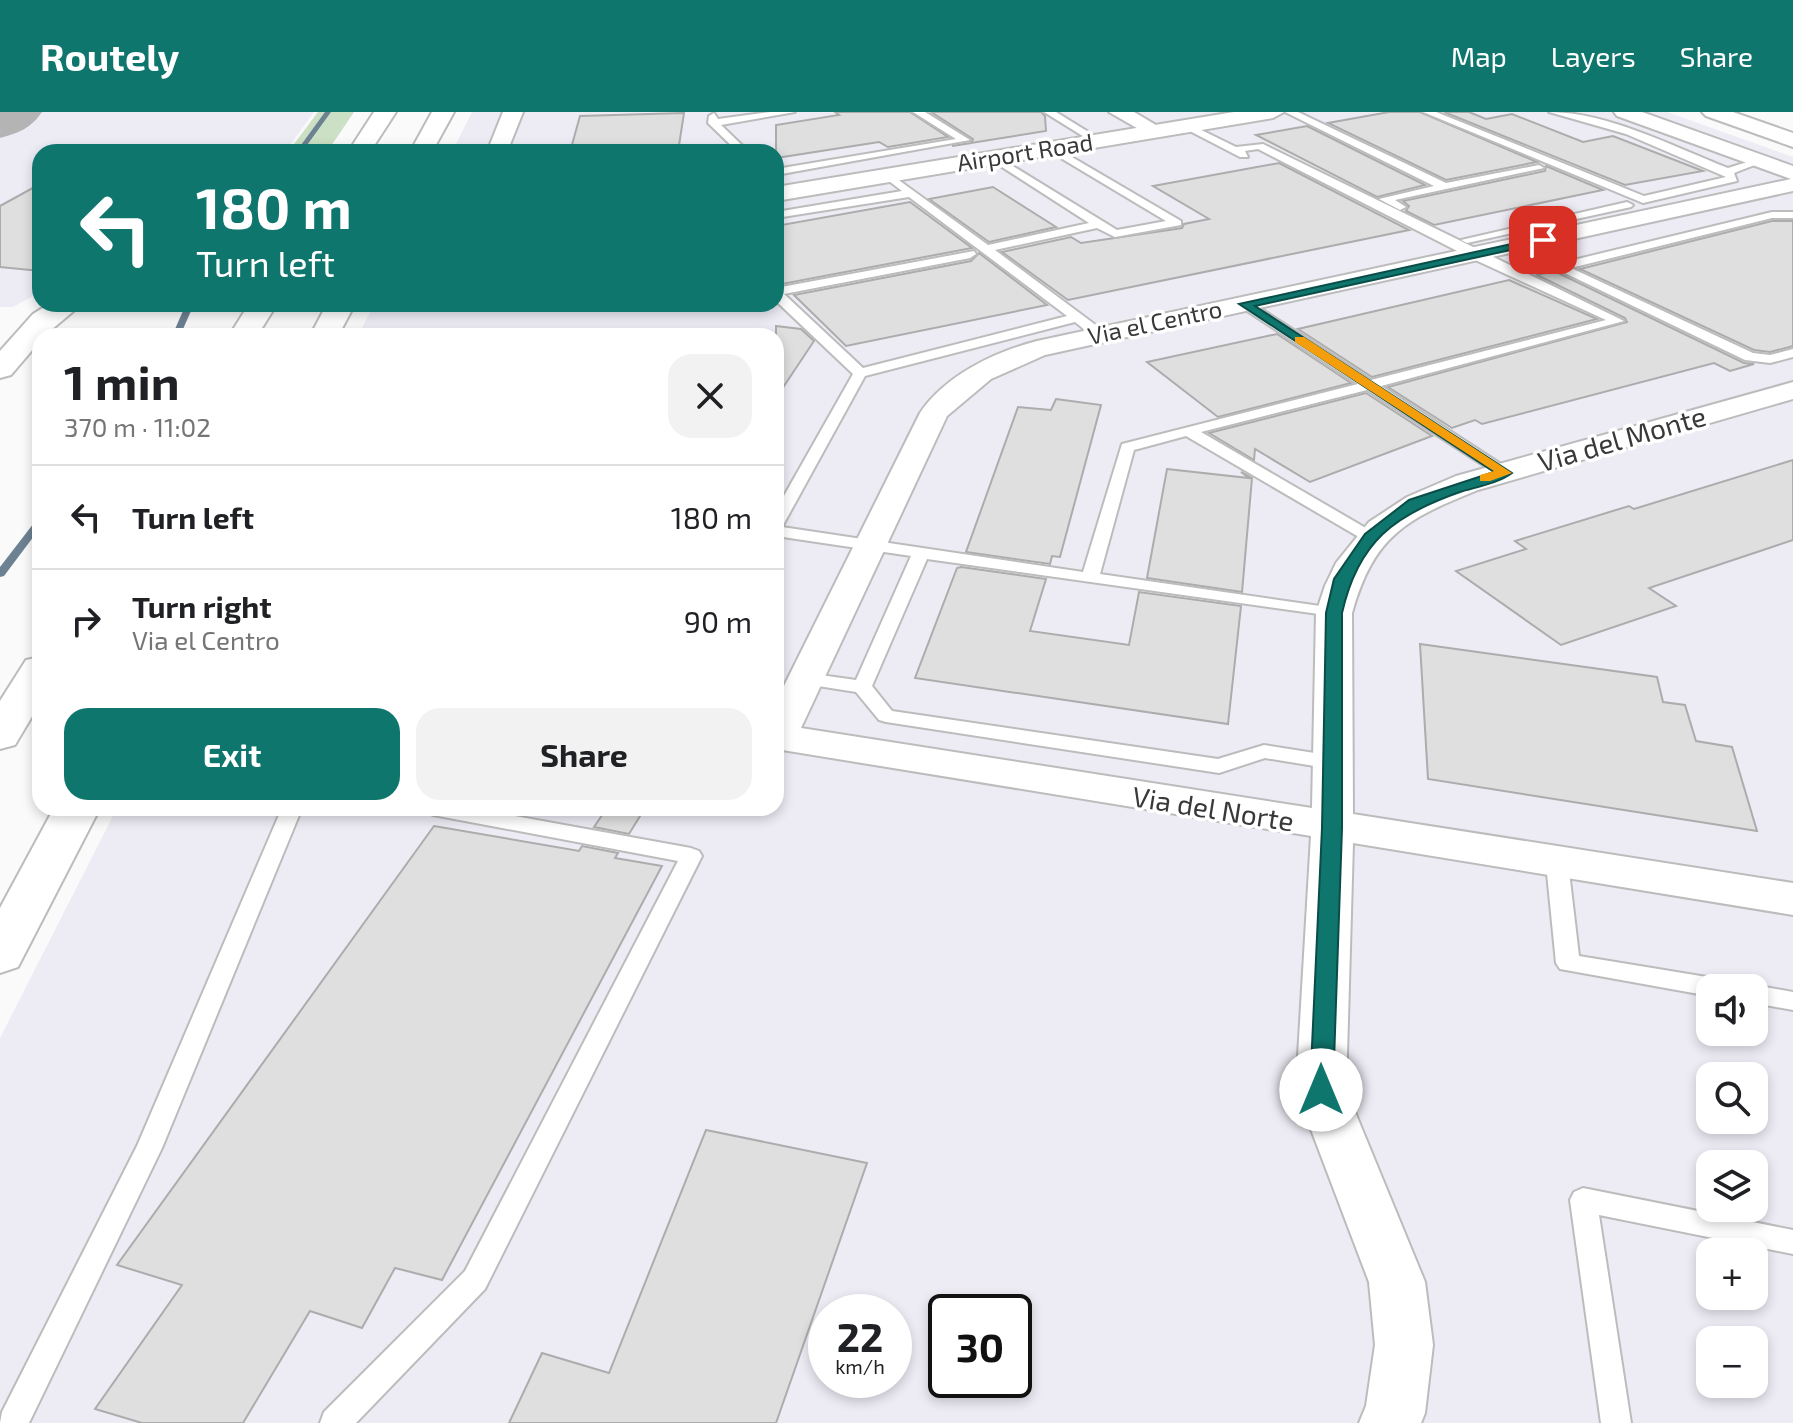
<!DOCTYPE html>
<meta charset="utf-8">
<style>
body{margin:0;font-family:"Exo 2",sans-serif;background:#f2f2f2;color:#202124;height:100vh;display:flex;flex-direction:column;font-size:30px;white-space:nowrap}
*{box-sizing:border-box;margin:0}
p{font-size:26px;color:#757577}
.icon{flex:none;width:44px;height:44px;fill:none;stroke:currentColor;stroke-width:2;stroke-linecap:round;stroke-linejoin:round}
.map{position:relative;flex:1;overflow:hidden}
.side{position:absolute;left:32px;top:216px;width:752px;height:488px;display:flex;flex-direction:column;background:#fff;border-radius:24px;box-shadow:0 4px 12px #0003}
.side>*{flex:none}
.guide{position:absolute;left:32px;top:32px;width:752px;height:168px;border-radius:24px;box-shadow:0 4px 12px #0003;background:#0f766e;color:#fff;overflow:hidden}
.fabs{position:absolute;left:1696px;top:862px;display:grid;gap:16px}
.fabs a{display:grid;place-items:center;width:72px;height:72px;border-radius:16px;background:#fff;box-shadow:0 4px 12px #0003;font-size:40px}
.speed{position:absolute;left:808px;top:1182px;display:flex;gap:16px;font-size:40px;font-weight:700;text-align:center}
.speed>*{display:grid;place-content:center;width:104px;height:104px;border-radius:50%;background:#fff;box-shadow:0 4px 12px #0003;line-height:1}
.speed small{font-size:20px;font-weight:400}
.speed .limit{border:4px solid #111;border-radius:12px;background:#fff;color:#111}
.pin{position:absolute;display:grid;place-items:center;width:68px;height:68px;color:#fff;margin:-34px;border-radius:16px;box-shadow:0 4px 12px #0006}
.me{position:absolute;width:88px;margin:-44px;rotate:0deg;stroke-linejoin:round;filter:drop-shadow(0 0 6px #0008)}
.turn{display:flex;align-items:center;gap:28px;height:168px;padding:0 32px;font-size:36px}
.turn .icon{width:104px;height:104px;stroke-width:2.5}
.turn b{display:block;font-size:56px;line-height:68px}
.round{display:grid;place-items:center;flex:none;width:84px;height:84px;border-radius:24px;background:#f2f2f2}
.headline{display:flex;align-items:center;justify-content:space-between;height:136px;padding:0 32px}
h1{font-size:48px;font-weight:700;line-height:60px}
.cta{display:flex;gap:16px;margin-top:auto;padding:16px 32px}
.cta a{flex:1;height:92px;border-radius:24px;background:#0f766e;color:#fff;font-size:32px;font-weight:700;line-height:92px;text-align:center}
.cta a+a{background:#f2f2f2;color:#202124}
ul{padding:0;list-style:none}
li{display:flex;align-items:center;gap:24px;height:104px;padding:0 32px;border-top:2px solid #e0e0e0}
li div{flex:1}
li b{display:block;font-size:30px}
li em{font-style:normal}
header{display:flex;align-items:center;gap:48px;box-sizing:border-box;height:112px;padding:0 40px;background:#0f766e;color:#fff}
header strong{font-size:38px}
nav{display:flex;gap:44px;margin-inline-start:auto;font-size:28px}
.map>svg:first-child{display:block}
.built{fill:#edecf5;fill-rule:evenodd}
.green{fill:#cbe0c5}
.lines{fill:none;stroke-linecap:round;stroke-linejoin:round}
.stream{fill:#6c8192;fill-rule:evenodd}
.taxiway{fill:#b4b4b5;fill-rule:evenodd}
.building{fill:#dfdfe0;stroke:#acacad;stroke-width:2}
.lane-casing{stroke:#bcbcbd;stroke-width:4}
.street-casing{stroke:#bcbcbd;stroke-width:4}
.secondary-casing{stroke:#bcbcbd;stroke-width:4}
.primary-casing{stroke:#bcbcbd;stroke-width:4}
.highway-casing{stroke:#bcbcbd;stroke-width:4}
.lane{fill:#fff;fill-rule:evenodd}
.street{fill:#fff;fill-rule:evenodd}
.secondary{fill:#fff;fill-rule:evenodd}
.primary{fill:#fff;fill-rule:evenodd}
.highway{fill:#fff;fill-rule:evenodd}
.route{fill:#0f766e;stroke:#0a4d48;stroke-width:2}
.slow{fill:#f59e0b}
.labels{text-anchor:middle;stroke-width:7;stroke-linejoin:round;paint-order:stroke}
.far-street-label{font-size:24px;fill:#393939;stroke:#fff}
.street-label{font-size:28px;fill:#393939;stroke:#fff}
</style>
<header>
<strong>Routely</strong>
<nav><a>Map</a><a>Layers</a><a>Share</a></nav>
</header>
<div class="map">
<svg width="1793" height="1311" viewBox="0 0 1793 1311">
<rect width="100%" height="100%" fill="#fafafb"/>
<!-- built -->
<g class="built">
<polygon points="0,0 314,0 285,40 40,40 40,180 13,195 0,195"/>
<path d="M472 0H1667L1793 45V1311H0V926L117 696H776V224H358L374 192H776V40H452ZM1710 876H1754V920H1710ZM1710 964H1754V1008H1710ZM1710 1052H1754V1096H1710ZM1710 1140H1754V1184H1710ZM826 1200H894V1268H826ZM946 1200H1014V1268H946ZM1710 1228H1754V1272H1710Z"/>
</g>
<!-- green -->
<polygon class="green" points="318,0 354,0 327,40 288,40"/>
<g class="lines">
<!-- stream -->
<g class="stream">
<polygon points="325,0 331,0 302,40 296,40"/>
<polygon points="186,192 194,192 180,224 172,224"/>
<polygon points="40,406 40,416 4,464 0,465 0,455 37,407"/>
</g>
<!-- taxiway -->
<path class="taxiway" d="M0 0H42C31 16 19 21 0 26Z"/>
</g>
<!-- building -->
<g class="building">
<polygon points="835,0 910,0 948,25 888,35 879,30 776,46 776,13 839,3"/>
<polygon points="931,0 1041,0 1045,4 1046,19 952,34 971,31 973,27"/>
<polygon points="1389,0 1420,0 1537,50 1446,68 1328,11"/>
<polygon points="1444,0 1469,0 1486,7 1512,2 1583,30 1613,24 1703,59 1625,73"/>
<polygon points="684,1 678,40 570,40 580,4"/>
<polygon points="1307,14 1425,73 1377,85 1256,23"/>
<polygon points="1279,51 1409,118 1068,188 1002,140 1071,125 1081,131 1182,116 1184,112 1209,107 1153,74"/>
<polygon points="1546,54 1603,78 1434,113 1406,99 1409,94 1403,89 1545,59"/>
<polygon points="40,72 40,159 0,155 0,94"/>
<polygon points="993,75 1056,115 989,130 929,87"/>
<polygon points="910,90 972,136 782,172 776,166 776,114"/>
<polygon points="1772,109 1793,109 1793,234 1770,240 1754,238 1580,157"/>
<polygon points="979,141 1047,193 846,234 794,183 971,149"/>
<polygon points="1554,159 1744,251 1754,252 1730,259 1714,251 1482,312 1475,308 1452,316 1388,275 1627,210 1625,206 1537,163"/>
<polygon points="1509,168 1597,207 1372,265 1298,217"/>
<polygon points="776,214 801,217 814,229 776,286"/>
<polygon points="1277,222 1351,271 1218,305 1147,250"/>
<polygon points="1366,281 1432,324 1310,370 1255,337 1254,348 1209,321"/>
<polygon points="1056,287 1101,293 1060,445 1052,444 1050,452 966,440 1018,295 1051,298"/>
<polygon points="1793,348 1793,428 1649,476 1676,494 1561,533 1456,459 1526,437 1515,429 1629,394 1634,397"/>
<polygon points="1167,357 1249,366 1241,360 1252,366 1242,480 1147,466"/>
<polygon points="961,455 1046,467 1030,519 1129,533 1139,480 1241,494 1228,612 915,566 957,456"/>
<polygon points="1420,532 1657,565 1663,590 1685,593 1696,629 1732,635 1757,719 1428,667"/>
<polygon points="607,696 645,696 629,722 594,715"/>
<polygon points="434,714 579,739 582,734 618,741 615,746 662,754 442,1168 395,1156 362,1216 310,1199 243,1311 142,1311 95,1297 182,1173 117,1153"/>
<polygon points="706,1018 867,1051 776,1311 509,1311 542,1241 609,1261"/>
</g>
<g class="lines">
<defs>
<g id="lane">
<polygon points="770,0 795,0 721,13 749,40 738,40 708,11 709,4 714,1 718,7"/>
<polygon points="913,0 925,0 970,28 776,63 776,57 956,27"/>
<polygon points="1044,0 1056,0 1103,29 1094,31"/>
<polygon points="1285,0 1298,0 1446,71 1539,53 1544,56 1395,88 1406,95 1400,98 1379,87 1434,74"/>
<path d="M1423 0H1436L1644 84 1726 65 1626 22 1549 0C1608 0 1674 35 1728 56L1760 46 1765 49 1734 61 1737 69 1643 91Z"/>
<polygon points="1187,11 1236,35 1263,32 1624,209 1381,274 1510,358 1510,364 1500,364 1367,278 1201,320 1376,422 1376,428 1364,428 1186,324 1134,338 1100,462 1334,496 1340,497 1343,501 1340,505 927,447 872,574 892,599 1218,647 1264,633 1340,645 1343,650 1340,655 1333,657 1265,646 1219,661 886,610 879,608 856,580 799,571 797,567 799,563 806,561 856,568 911,444 776,424 776,398 853,262 776,189 776,176 974,139 976,142 970,146 784,182 863,256 1067,204 909,85 776,106 776,100 902,79 885,66 884,64 889,61 988,133 1089,111 991,48 991,44 995,43 1117,118 1166,109 1049,39 1049,35 1053,34 1181,109 1181,113 1115,125 1097,116 995,138 1105,220 1105,226 1095,226 1075,210 865,264 782,415 1083,460 1122,332 1358,272 1241,195 1241,189 1249,189 1371,268 1606,208 1471,146 1258,37 1245,39 1248,45 1240,45 1184,16"/>
<polygon points="1627,90 1633,93 1631,95 1467,131 1461,128"/>
<polygon points="1772,100 1793,100 1793,106 1772,106 1571,156 1753,241 1770,243 1793,237 1793,245 1770,251 1745,248 1509,134 1519,132 1561,151"/>
<polygon points="282,696 302,696 162,1036 29,1311 0,1311 2,1300 137,1034"/>
<polygon points="423,696 471,696 691,736 699,739 702,744 485,1177 356,1311 320,1311 324,1300 465,1159 678,749 433,703"/>
<polygon points="1557,743 1565,746 1568,751 1579,844 1719,867 1727,870 1731,876 1710,876 1710,884 1560,857 1556,851 1546,751 1549,746"/>
<polygon points="1754,873 1793,880 1793,898 1754,891 1754,876 1745,876"/>
<polygon points="1583,1076 1793,1118 1793,1142 1599,1103 1631,1311 1601,1311 1570,1088 1574,1080"/>
</g>
<g id="street">
<polygon points="503,0 523,0 507,40 487,40"/>
<polygon points="1109,0 1134,0 1166,19 1156,25 1149,23"/>
<path d="M1614 0H1642L1793 54V79L1045 243 991 267 947 304 801 616 1312 696 1316 501 1325 474 1336 451 1369 410 1407 385 1456 364 1793 270V287L1478 378C1406 407 1374 423 1352 501L1353 702 1793 771V803L1353 731 1346 978 1425 1170 1433 1233 1425 1301 1421 1311H1359L1366 1294 1375 1233 1369 1170 1296 978 1311 724 776 637V590L920 301C945 264 994 240 1037 229L1791 67 1617 4Z"/>
</g>
<g id="secondary">
<polygon points="1234,0 1284,0 1273,6 776,89 776,75"/>
<polygon points="49,192 82,192 44,224 40,224 40,229 11,263 0,266 0,239 33,202"/>
</g>
<polygon id="primary" points="1702,0 1733,0 1793,21 1793,35 1706,4"/>
<g id="highway">
<polygon points="374,0 396,0 370,40 348,40"/>
<polygon points="432,0 454,0 432,40 410,40"/>
<polygon points="249,192 277,192 257,224 229,224"/>
<polygon points="327,192 355,192 338,224 310,224"/>
<polygon points="40,545 40,591 15,633 0,637 0,589 26,548"/>
<polygon points="54,696 100,696 18,855 0,861 0,796"/>
</g>
</defs>
<!-- lane casing -->
<use href="#lane" class="lane-casing"/>
<!-- street casing -->
<use href="#street" class="street-casing"/>
<!-- secondary casing -->
<use href="#secondary" class="secondary-casing"/>
<!-- primary casing -->
<use href="#primary" class="primary-casing"/>
<!-- highway casing -->
<use href="#highway" class="highway-casing"/>
<!-- lane -->
<use href="#lane" class="lane"/>
<!-- street -->
<use href="#street" class="street"/>
<!-- secondary -->
<use href="#secondary" class="secondary"/>
<!-- primary -->
<use href="#primary" class="primary"/>
<!-- highway -->
<use href="#highway" class="highway"/>
</g>
<!-- route -->
<path class="route" d="M1543 125 1547 126V130L1255 194 1512 361C1499 371 1476 375 1460 380 1394 403 1358 430 1342 501V716L1333 978 1329 985 1321 988 1313 985 1310 978 1322 716 1326 501 1334 467 1365 422 1409 388 1494 360 1239 192Z"/>
<!-- slow -->
<polygon class="slow" points="1295,225 1304,225 1512,361 1490,369 1480,369 1480,363 1494,359 1295,230"/>
<g class="labels">
<!-- far-street labels -->
<g class="far-street-label">
<text transform="translate(1025 41) rotate(-9)" y="8">Airport Road</text>
<text transform="translate(1155 211) rotate(-12)" y="8">Via el Centro</text>
</g>
<!-- street labels -->
<g class="street-label">
<text transform="translate(1622 327) rotate(-16)" y="10">Via del Monte</text>
<text transform="translate(1213 697) rotate(9)" y="10">Via del Norte</text>
</g>
</g>
</svg>
<div class="fabs">
<a><svg class="icon" aria-label="sound" viewBox="0 0 24 24"><path d="M4 9h4l5-4v14l-5-4H4zM17 9q2 3 0 6"/></svg></a>
<a><svg class="icon" aria-label="search" viewBox="0 0 24 24"><circle cx="10" cy="10" r="6"/><path d="M15 15l6 6"/></svg></a>
<a><svg class="icon" aria-label="layers" viewBox="0 0 24 24"><path d="M12 4l9 5-9 5-9-5zM3 14l9 5 9-5"/></svg></a>
<a>+</a>
<a>−</a>
</div>
<div class="speed"><div>22<small>km/h</small></div><div class="limit">30</div></div>
<div class="pin" style="left:1543px;top:128px;background:#d93025"><svg class="icon" aria-label="arrive" viewBox="0 0 24 24"><path d="M6 21V4h12l-3 4 3 4H6"/></svg></div>
<svg class="me" style="left:1321px;top:978px" viewBox="-20 -20 40 40"><circle r="19" fill="#fff"/><path d="M0-13L10 11 0 6-10 11z" fill="#0f766e"/></svg>
<div class="guide">
<div class="turn"><svg class="icon" aria-label="left" viewBox="0 0 24 24"><path d="M17 20v-9H6M10 6l-5 5 5 5"/></svg><div><b>180 m</b>Turn left</div></div>
</div>
<section class="side">
<div class="headline"><div><h1>1 min</h1><p>370 m · 11:02</p></div><a class="round"><svg class="icon" aria-label="close" viewBox="0 0 24 24"><path d="M6 6l12 12M18 6L6 18"/></svg></a></div>
<ul>
<li><svg class="icon" aria-label="left" viewBox="0 0 24 24"><path d="M17 20v-9H6M10 6l-5 5 5 5"/></svg><div><b>Turn left</b></div><em>180 m</em></li>
<li><svg class="icon" aria-label="right" viewBox="0 0 24 24"><path d="M7 20v-9h11M14 6l5 5-5 5"/></svg><div><b>Turn right</b><p>Via el Centro</p></div><em>90 m</em></li>
</ul>
<div class="cta"><a>Exit</a><a>Share</a></div>
</section>
</div>
